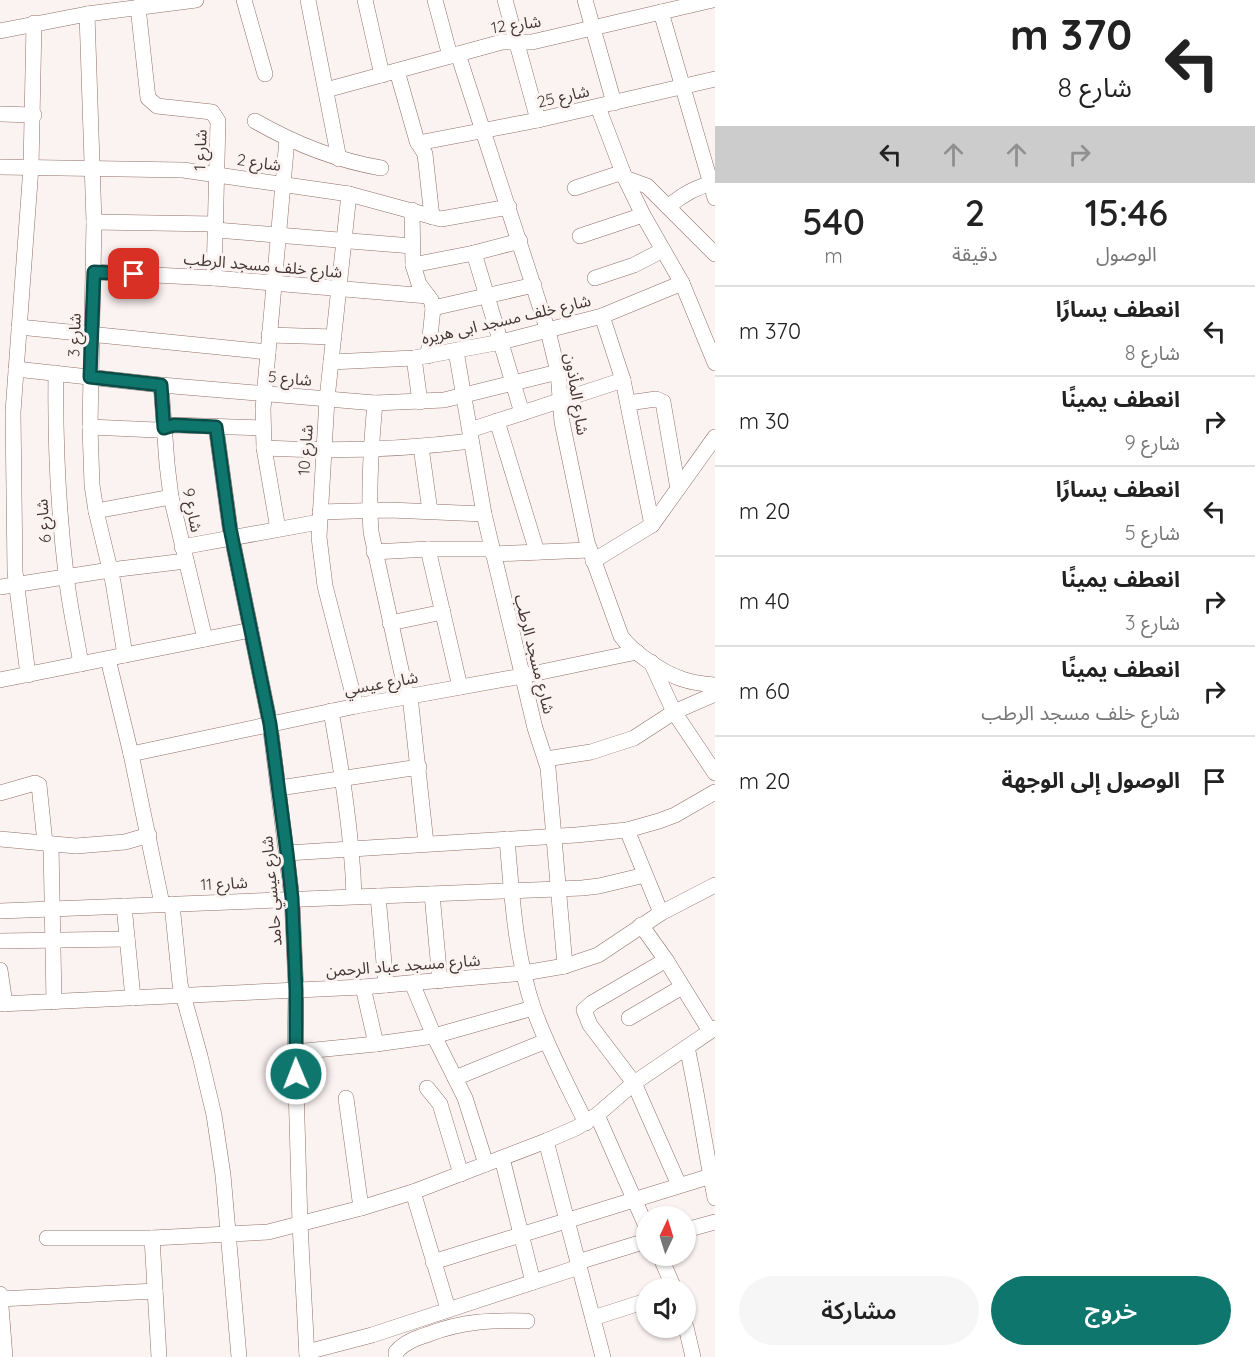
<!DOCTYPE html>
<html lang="ar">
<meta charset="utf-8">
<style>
body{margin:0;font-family:Quicksand,"Noto Sans Arabic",sans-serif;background:#f6f6f6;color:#222;direction:rtl;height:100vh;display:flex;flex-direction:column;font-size:22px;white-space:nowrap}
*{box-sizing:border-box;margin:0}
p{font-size:20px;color:#767676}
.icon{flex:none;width:33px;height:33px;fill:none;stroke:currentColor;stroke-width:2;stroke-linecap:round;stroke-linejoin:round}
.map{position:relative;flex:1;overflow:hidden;direction:ltr}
.drawer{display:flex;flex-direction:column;background:#fff;width:540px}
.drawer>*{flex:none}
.hud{background:#fff;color:#222;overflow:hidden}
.needle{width:39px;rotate:4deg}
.controls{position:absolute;left:636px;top:1206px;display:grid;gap:12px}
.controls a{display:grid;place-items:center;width:60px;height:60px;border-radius:50%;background:#fff;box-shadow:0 2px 4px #0004;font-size:30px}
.pin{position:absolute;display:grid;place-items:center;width:51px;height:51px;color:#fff;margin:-26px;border-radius:12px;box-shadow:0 3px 9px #0006}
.me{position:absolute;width:66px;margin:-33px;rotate:359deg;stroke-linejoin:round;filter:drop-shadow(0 0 4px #0008)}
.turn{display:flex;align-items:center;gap:21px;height:126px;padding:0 24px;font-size:27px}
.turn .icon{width:78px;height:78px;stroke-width:2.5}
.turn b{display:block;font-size:42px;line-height:51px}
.lanes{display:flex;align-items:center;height:57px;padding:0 24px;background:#0003;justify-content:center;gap:30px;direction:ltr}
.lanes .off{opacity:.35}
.eta{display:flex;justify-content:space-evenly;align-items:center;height:102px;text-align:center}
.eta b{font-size:36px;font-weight:600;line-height:42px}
.action{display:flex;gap:12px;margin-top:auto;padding:12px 24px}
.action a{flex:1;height:69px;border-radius:36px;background:#0f766e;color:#fff;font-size:24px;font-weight:600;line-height:69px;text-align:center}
.action a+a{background:#f6f6f6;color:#222}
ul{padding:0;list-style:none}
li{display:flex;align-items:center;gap:18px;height:90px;padding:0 24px;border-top:2px solid #e0e0e0}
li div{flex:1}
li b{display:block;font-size:22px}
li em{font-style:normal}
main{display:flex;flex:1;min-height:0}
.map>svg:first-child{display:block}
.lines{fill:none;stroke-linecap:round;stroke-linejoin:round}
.minor-casing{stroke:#907068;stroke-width:16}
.minor{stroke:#fff;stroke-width:15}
.route-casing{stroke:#0a4d48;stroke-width:15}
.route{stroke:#0f766e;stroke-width:10}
.labels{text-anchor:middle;stroke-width:6;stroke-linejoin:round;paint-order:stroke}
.street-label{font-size:16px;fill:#443633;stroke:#fbf3f2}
</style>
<main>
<section class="drawer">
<div class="hud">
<div class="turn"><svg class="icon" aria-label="left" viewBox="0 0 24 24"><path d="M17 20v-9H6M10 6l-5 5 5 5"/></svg><div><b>370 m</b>شارع 8</div></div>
<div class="lanes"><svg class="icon" aria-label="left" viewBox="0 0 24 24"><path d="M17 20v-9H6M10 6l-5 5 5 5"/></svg><svg class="icon off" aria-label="ahead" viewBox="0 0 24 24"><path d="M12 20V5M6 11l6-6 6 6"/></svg><svg class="icon off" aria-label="ahead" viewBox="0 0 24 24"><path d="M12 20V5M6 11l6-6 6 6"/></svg><svg class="icon off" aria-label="right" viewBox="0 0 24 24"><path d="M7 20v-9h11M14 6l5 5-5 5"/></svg></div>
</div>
<div class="eta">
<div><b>15:46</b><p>الوصول</p></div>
<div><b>2</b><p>دقيقة</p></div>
<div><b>540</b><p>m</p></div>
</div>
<ul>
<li><svg class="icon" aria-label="left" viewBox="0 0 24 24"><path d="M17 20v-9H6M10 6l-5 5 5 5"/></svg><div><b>انعطف يسارًا</b><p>شارع 8</p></div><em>370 m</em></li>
<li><svg class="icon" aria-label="right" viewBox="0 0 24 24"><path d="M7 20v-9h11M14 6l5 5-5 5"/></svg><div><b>انعطف يمينًا</b><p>شارع 9</p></div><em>30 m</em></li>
<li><svg class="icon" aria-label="left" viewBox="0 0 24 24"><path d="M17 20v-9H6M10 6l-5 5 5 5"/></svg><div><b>انعطف يسارًا</b><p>شارع 5</p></div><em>20 m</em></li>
<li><svg class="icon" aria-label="right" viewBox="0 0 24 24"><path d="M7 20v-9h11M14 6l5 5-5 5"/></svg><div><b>انعطف يمينًا</b><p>شارع 3</p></div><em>40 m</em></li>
<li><svg class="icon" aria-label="right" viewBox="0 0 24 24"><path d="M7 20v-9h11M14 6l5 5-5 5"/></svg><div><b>انعطف يمينًا</b><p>شارع خلف مسجد الرطب</p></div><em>60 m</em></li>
<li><svg class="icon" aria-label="arrive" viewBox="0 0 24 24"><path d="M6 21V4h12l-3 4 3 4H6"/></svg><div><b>الوصول إلى الوجهة</b></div><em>20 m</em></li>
</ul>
<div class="action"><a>خروج</a><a>مشاركة</a></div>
</section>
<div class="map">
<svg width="715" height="1357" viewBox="0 0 715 1357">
<rect width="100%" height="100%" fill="#fbf3f2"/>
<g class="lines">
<defs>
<g id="minor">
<polyline points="244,0 265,74"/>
<polyline points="308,0 339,159"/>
<polyline points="365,0 382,75"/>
<polyline points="435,0 450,56"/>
<polyline points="505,0 538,120"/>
<polyline points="585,0 614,103"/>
<polyline points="138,7 148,98 157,106 212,112 218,121 214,278"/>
<polyline points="661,12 715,198"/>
<polyline points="87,14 94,222 90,427 92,485 96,511 113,582 125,655"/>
<polyline points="0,31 87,14 196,0"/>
<path d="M458 54 548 331 558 372 562 422 587 542 621 636C632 652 663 673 682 679 693 683 704 684 715 685"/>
<polyline points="397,71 417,141 425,154 432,217"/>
<polyline points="326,90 502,42 532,42 713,0"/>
<polyline points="598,107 625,178 643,215 682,283 715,363"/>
<polyline points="0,114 34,115"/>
<path d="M255 121C295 144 335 160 381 168"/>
<polyline points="418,143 538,120 715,79"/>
<polyline points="0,167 183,170 349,194 441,219 509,207"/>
<polyline points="625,178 647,186 715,254"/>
<polyline points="575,188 623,172"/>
<polyline points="349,194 327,399 319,537 325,586 356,706"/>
<path d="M668 207C682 195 697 186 715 183"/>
<polyline points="412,210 413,265 419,284 431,300 433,308 428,356"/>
<polyline points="94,222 216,224"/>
<polyline points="216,230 412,246"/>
<polyline points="580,236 643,215"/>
<polyline points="474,253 522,413"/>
<polyline points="413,265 474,253 520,241"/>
<polyline points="94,272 214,278 428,296"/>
<polyline points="595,278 634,265 663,250"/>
<polyline points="433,308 534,285"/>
<polyline points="602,316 623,380 652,525"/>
<polyline points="19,327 268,352"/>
<polyline points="269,335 334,337"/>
<polyline points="456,351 484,514 535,728 548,768 565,966"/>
<polyline points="414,358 420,402"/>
<polyline points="331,362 414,358 501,342 602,316 682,283"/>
<polyline points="16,369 161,385 375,403 444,400 558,372"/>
<path d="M56 373C55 440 58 507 66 574 69 604 76 634 81 664"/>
<polyline points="161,385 167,464 171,497 205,639"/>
<path d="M375 403C371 446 368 489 371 532L407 697"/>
<polyline points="628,403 656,399 663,402 678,489"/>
<polyline points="497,421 537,552"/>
<polyline points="90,427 156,430 174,425 263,428"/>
<polyline points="216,427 230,528 270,724 292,898 296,990 295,1052 300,1224 307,1357"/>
<polyline points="470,430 623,380"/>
<polyline points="421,447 430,511"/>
<path d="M264 448C337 452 399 450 471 441"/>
<polyline points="96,511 171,497"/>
<polyline points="320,512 389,510 484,514"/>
<polyline points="278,529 264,448 263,409 287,139"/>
<polyline points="182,547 319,522"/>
<polyline points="428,549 460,687"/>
<polyline points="374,552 428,549 492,549"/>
<polyline points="493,554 589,550"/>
<polyline points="593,561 652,525 715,437"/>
<polyline points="0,587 110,570 186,561"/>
<polyline points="390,623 443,612"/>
<polyline points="108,659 131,754 162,904"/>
<polyline points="651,662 674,712 715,773"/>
<polyline points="28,675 15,572 13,412 31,167 34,23"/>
<polyline points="0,680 251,630"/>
<polyline points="410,696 426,843"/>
<path d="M331 711C342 773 352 834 354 896"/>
<polyline points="131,754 356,706 522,676 637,652"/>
<polyline points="546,759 591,752 634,738 674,712 715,694"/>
<polyline points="279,788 419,767"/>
<polyline points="0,793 35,783 39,785 45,843"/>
<polyline points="627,830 661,913"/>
<polyline points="0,839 76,846 125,842 149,835"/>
<path d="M507 839C512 896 515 955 534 1010 548 1049 568 1086 586 1123"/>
<polyline points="51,844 54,1002"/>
<polyline points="287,853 576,835 627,830 659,821 675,815 715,792"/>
<polyline points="432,894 440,981"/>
<polyline points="378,896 386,985"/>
<polyline points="172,904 180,984 200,1056 214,1115 223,1175 239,1357"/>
<polyline points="124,906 133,998"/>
<polyline points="0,911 582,888 599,886 645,875"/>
<polyline points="641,925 666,960 710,1031"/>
<polyline points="0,941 127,939"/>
<polyline points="666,960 592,1003 584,1010 590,1025 634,1083 679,1185"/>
<polyline points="0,970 5,1004"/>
<polyline points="412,983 434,1036 465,1098 486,1164"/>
<polyline points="363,987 376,1044"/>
<polyline points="0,1004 363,987 524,973 565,966 598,955 661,913 715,885"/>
<polyline points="629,1018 682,987"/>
<path d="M687 1047C698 1097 705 1148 715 1198"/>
<polyline points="295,1052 376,1044 434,1036 533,1008"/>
<polyline points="455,1078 546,1041"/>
<polyline points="427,1088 440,1104 461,1174"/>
<polyline points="346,1098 361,1208"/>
<polyline points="597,1115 646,1226"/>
<polyline points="546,1141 603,1357"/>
<polyline points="502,1158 533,1282"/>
<polyline points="413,1192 448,1309"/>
<polyline points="686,1230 715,1222"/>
<polyline points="47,1238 152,1238 268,1232 361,1208 413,1192 546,1141 576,1128 597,1115 634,1083 715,1028"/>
<polyline points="152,1238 159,1357"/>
<polyline points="660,1256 674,1288"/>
<polyline points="433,1262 711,1176"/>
<polyline points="578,1262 646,1241"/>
<polyline points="0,1294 5,1357"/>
<polyline points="0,1299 155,1291"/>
<polyline points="593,1318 646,1301"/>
<polyline points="686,1327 693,1357"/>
<polyline points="307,1352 372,1335 579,1267"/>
<path d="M396 1357V1352C405 1342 416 1338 429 1334 462 1321 492 1320 527 1321"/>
</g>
</defs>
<!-- minor casing -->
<use href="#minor" class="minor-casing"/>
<!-- minor -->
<use href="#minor" class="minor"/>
</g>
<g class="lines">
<defs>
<polyline id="route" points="134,274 94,272 90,377 161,385 164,428 174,425 216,427 230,528 270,724 287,853 292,898 296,990 296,1074"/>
</defs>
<!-- route casing -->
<use href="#route" class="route-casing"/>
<!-- route -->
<use href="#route" class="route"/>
</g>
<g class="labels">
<!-- street labels -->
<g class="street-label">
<text transform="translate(516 24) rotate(-8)" y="6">شارع 12</text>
<text transform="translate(563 96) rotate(-13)" y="6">شارع 25</text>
<text transform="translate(200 150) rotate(-88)" y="6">شارع 1</text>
<text transform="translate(259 162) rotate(8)" y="6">شارع 2</text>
<text transform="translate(263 265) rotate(5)" y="6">شارع خلف مسجد الرطب</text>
<text transform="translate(506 319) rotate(-13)" y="6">شارع خلف مسجد ابى هريره</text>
<text transform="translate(74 335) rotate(-88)" y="6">شارع 3</text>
<text transform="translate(290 378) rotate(5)" y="6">شارع 5</text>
<text transform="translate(577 394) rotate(81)" y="6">شارع المأذون</text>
<text transform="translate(305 450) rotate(-86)" y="6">شارع 10</text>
<text transform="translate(193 510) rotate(79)" y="6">شارع 9</text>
<text transform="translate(43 521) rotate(-95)" y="6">شارع 6</text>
<text transform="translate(535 654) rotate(76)" y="6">شارع مسجد الرطب</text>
<text transform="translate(381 683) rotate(-10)" y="6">شارع عيسي</text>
<text transform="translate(224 883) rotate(-3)" y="6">شارع 11</text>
<text transform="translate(271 891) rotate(-95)" y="6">شارع عيسي حامد</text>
<text transform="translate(403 965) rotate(-4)" y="6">شارع مسجد عباد الرحمن</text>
</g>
</g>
</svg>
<div class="controls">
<a><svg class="needle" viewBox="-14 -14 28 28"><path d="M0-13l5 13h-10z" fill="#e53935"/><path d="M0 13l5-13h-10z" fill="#767676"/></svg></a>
<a><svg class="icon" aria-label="sound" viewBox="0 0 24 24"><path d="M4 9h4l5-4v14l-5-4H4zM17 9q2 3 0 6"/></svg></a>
</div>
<div class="pin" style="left:134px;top:274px;background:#d93025"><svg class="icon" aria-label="arrive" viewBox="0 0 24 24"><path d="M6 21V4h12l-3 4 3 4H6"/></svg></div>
<svg class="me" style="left:296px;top:1074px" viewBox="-20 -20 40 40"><circle r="17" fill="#0f766e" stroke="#fff" stroke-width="3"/><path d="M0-11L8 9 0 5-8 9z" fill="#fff"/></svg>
</div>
</main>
